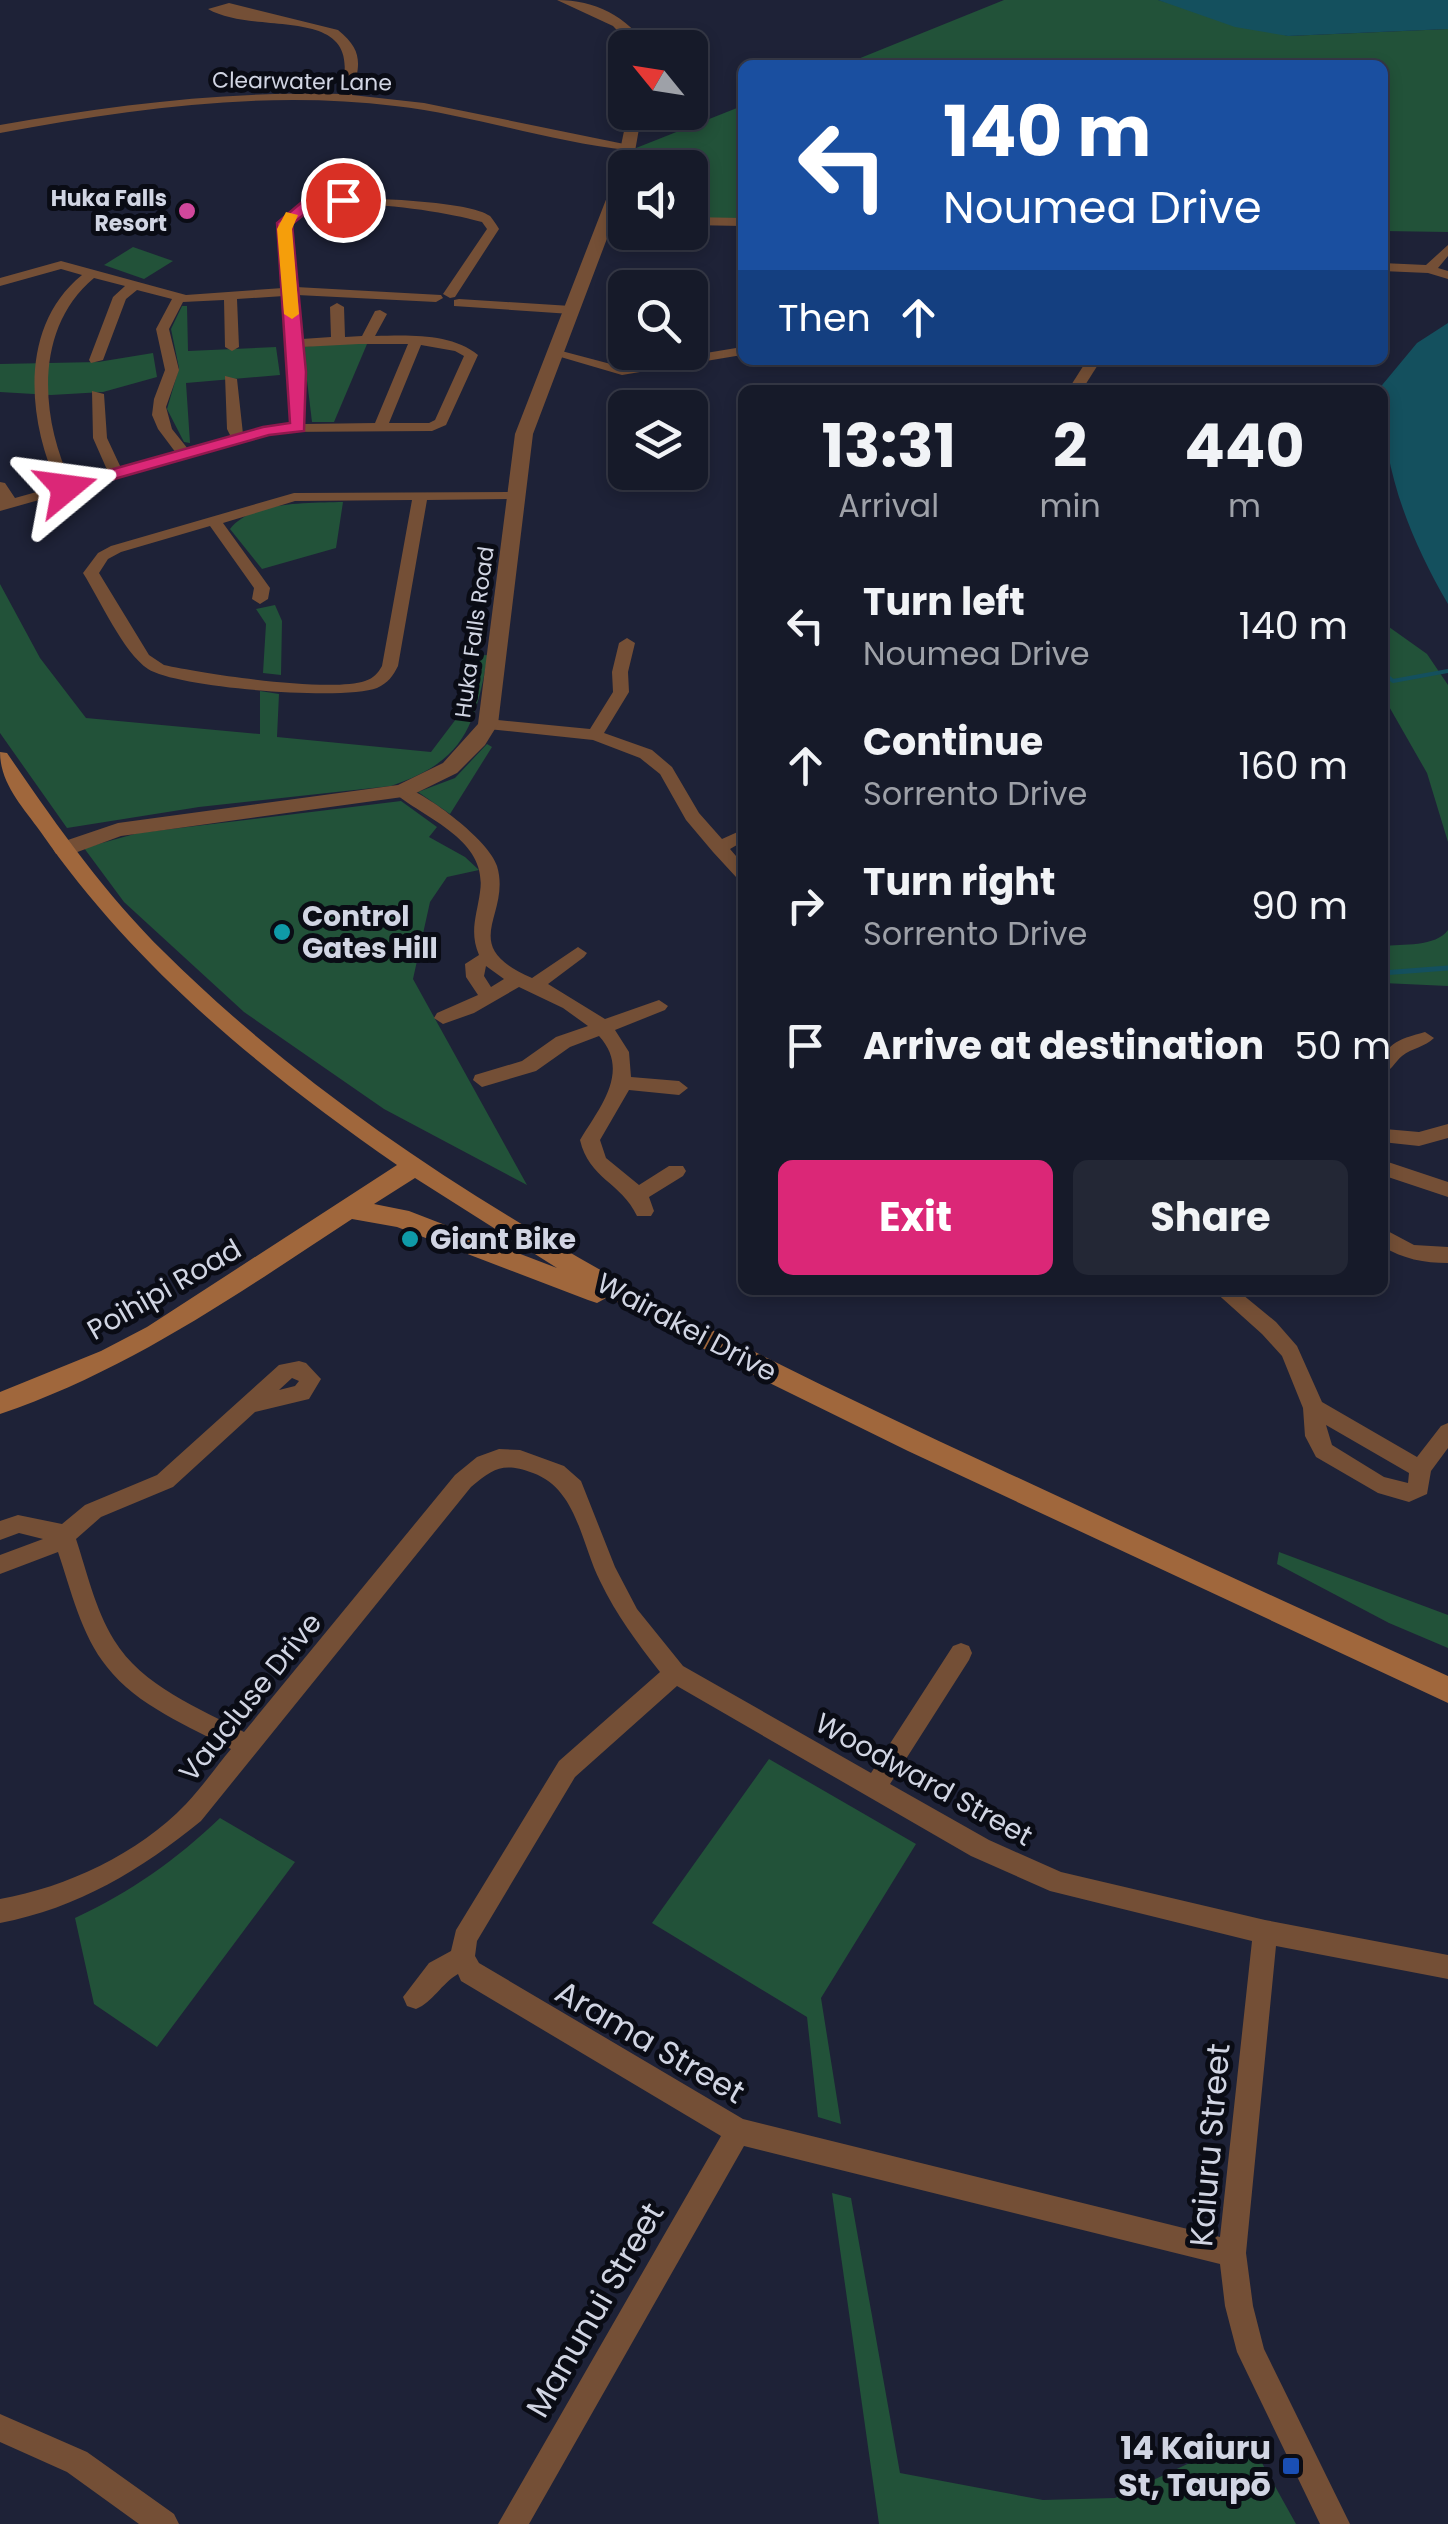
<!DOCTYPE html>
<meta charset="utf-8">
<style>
body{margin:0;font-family:Poppins,sans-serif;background:#232735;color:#f1f3f6;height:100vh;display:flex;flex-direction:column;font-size:38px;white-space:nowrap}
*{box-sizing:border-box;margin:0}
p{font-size:32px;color:#9ea1a8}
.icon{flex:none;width:55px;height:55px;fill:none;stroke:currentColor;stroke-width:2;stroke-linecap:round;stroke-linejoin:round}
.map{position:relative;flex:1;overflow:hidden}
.panel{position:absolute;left:738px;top:385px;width:650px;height:910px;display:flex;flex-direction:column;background:#161a29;border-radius:15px;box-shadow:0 5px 15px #0003,0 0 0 2px #353846}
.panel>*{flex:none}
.banner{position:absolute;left:738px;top:60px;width:650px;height:305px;border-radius:15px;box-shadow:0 5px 15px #0003,0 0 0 2px #353846;background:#1a4fa0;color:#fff;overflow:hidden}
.needle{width:65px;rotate:300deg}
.buttons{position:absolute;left:608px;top:30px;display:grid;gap:20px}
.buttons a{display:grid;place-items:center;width:100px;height:100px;border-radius:15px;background:#161a29;box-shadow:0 5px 15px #0003,0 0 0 2px #353846;font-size:50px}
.pin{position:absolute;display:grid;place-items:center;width:85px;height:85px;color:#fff;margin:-42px;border:5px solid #fff;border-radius:50%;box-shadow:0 2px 10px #0007}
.me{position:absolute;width:110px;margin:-55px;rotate:74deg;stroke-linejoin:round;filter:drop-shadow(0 0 8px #0008)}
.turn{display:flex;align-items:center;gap:35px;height:210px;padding:0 40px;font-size:45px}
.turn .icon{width:130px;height:130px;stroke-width:2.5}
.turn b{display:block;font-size:70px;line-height:85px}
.then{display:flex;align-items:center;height:95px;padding:0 40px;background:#0003;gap:20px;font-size:38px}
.eta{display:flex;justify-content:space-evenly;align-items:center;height:170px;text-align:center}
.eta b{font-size:60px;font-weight:700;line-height:70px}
.button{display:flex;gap:20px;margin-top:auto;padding:20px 40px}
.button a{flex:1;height:115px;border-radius:15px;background:#db2777;color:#fff;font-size:40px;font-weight:700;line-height:115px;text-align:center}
.button a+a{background:#232735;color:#f1f3f6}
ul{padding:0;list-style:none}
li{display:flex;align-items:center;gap:30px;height:140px;padding:0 40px}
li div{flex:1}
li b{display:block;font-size:38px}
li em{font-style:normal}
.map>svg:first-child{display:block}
.green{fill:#225239}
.water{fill:#14505e}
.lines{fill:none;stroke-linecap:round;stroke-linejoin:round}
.stream-far1{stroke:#14505e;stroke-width:4}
.stream{stroke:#14505e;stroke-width:5}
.minor{fill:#744f36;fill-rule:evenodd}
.tertiary{fill:#744f36;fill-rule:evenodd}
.secondary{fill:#a0673c;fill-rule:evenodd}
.route{fill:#db2777;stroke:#8e194d;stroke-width:2.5}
.slow{fill:#f59e0b}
.hotel-dot{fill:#d1479c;stroke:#0a0c15;stroke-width:4}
.culture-dot{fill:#0f9aa8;stroke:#0a0c15;stroke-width:4}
.transit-dot{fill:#1a4fb4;stroke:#0a0c15;stroke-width:4}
.labels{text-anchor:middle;stroke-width:10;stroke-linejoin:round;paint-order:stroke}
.far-street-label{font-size:22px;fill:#d1d5e3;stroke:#0a0c15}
.far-poi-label{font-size:22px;font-weight:bold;fill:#d1d5e3;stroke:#0a0c15;text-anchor:end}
.poi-label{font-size:28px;font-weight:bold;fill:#d1d5e3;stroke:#0a0c15;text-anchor:start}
.street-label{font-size:28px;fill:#d1d5e3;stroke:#0a0c15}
.near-street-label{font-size:32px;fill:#d1d5e3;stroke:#0a0c15}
.near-poi-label{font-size:32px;font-weight:bold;fill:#d1d5e3;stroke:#0a0c15;text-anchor:end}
</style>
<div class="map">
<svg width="1448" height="2524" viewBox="0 0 1448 2524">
<rect width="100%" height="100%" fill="#1e2237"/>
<!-- green -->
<g class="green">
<polygon points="1004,0 1158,0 1288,36 1448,29 1448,232 1383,231 1382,65 843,65"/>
<polygon points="742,106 742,219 690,218 690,168 630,168 636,148"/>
<polygon points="133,247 173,261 144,279 104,265"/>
<polygon points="182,306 187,306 188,351 276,347 280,375 186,383 190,443 184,442 167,409 179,368 171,329"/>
<polygon points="351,342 367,344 334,422 312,422 303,347"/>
<polygon points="153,353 157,377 103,392 51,395 0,392 0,364 98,362"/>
<path d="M343 502 336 548 262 569 230 529C252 501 309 503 343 502Z"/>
<path d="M0 584 40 658 86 718 260 734V691L279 694 277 737 431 752 456 719 468 656 488 655C475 726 465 761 391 786L199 807 67 828 0 733Z"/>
<polygon points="275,605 282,621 281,675 263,673 266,624 256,609"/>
<polygon points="1382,622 1427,654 1448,685 1448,842 1427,773 1383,696"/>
<polygon points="487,744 492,747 450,814 418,792 455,778"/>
<polygon points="401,801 437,827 429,837 465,857 479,870 447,877 430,902 413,979 527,1185 384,1109 244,1012 124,902 84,848 138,833"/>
<path d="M1448 930V986L1383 983V946C1402 944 1436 947 1448 930Z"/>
<polygon points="1279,1552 1448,1615 1448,1648 1389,1623 1277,1564"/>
<polygon points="769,1759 916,1844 821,1998 841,2124 818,2117 807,2017 652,1923"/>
<path d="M220 1818 295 1862 157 2047 94 2004 75 1918C131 1892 176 1860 220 1818Z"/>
<polygon points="832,2193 851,2198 900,2473 1043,2500 1115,2498 1247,2436 1296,2524 879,2524"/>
</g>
<!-- water -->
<g class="water">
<polygon points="1158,0 1448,0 1448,29 1288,36 1235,27"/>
<path d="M1448 323V604C1409 537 1382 468 1382 390H1378L1417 343Z"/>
</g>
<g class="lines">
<!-- stream-far1 -->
<polyline class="stream-far1" points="1382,672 1393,681 1448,671"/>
<!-- stream -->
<polyline class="stream" points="1382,973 1448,968"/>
<!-- minor -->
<g class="minor">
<path d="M229 3 338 30C364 51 360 65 352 95L424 103 634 146 628 150C549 142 474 115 395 106 263 90 130 109 0 133V125C113 105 225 91 340 94 369 0 258 38 208 9Z"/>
<path d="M342 198C371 198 469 201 490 216 491 217 499 228 499 229L455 297 450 298 443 294 487 229 482 222C449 212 310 187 293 225 286 240 295 270 296 287L441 295 443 298 436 302 297 295 302 339 331 337 330 307 337 303 344 307 345 337 362 336 375 311 380 310 387 314 375 336C408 335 452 333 478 355L446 425 432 431 280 432 0 511V482L5 483 15 498 58 486C27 419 19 326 82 275L61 269 0 286V278L61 261 186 295 283 288C277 223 268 208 342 198ZM94 278 125 286 113 297 89 360 91 363 103 360 126 299 137 290 172 299 156 329 165 370 154 399 152 415 158 429 176 453 121 468 107 438 104 394 92 391 93 438 108 472 71 482C40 417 34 328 94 278ZM284 296 291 372V424L243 434 237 379 225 376 227 429 231 437 188 449 172 429 166 407 179 370 169 329 183 302 224 300 225 347 232 351 239 347 237 299ZM359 344H408L375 423 305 424 302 347ZM421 345 455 351 464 356 435 420 429 423H389Z"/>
<polygon points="606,215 625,215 625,223 602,222 600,219"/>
<polygon points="690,217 742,218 742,226 690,225"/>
<polygon points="1448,245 1448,256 1438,268 1448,271 1448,279 1428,273 1382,271 1382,263 1426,265"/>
<polygon points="459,299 571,306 578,310 571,314 454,306 454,300"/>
<polygon points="742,347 742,355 622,375 547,353 554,349 622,367"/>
<polygon points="1087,360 1101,360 1082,390 1068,390"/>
<polygon points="991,386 1005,387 1007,390 984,390"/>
<path d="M515 492 522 496 520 499 427 500 398 666C393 676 388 683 377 688 344 701 177 688 148 669 123 652 100 600 83 573L98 553 111 546 294 493ZM412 500 382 666C378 673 374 678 365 681 329 693 205 674 164 665L149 655 99 573 108 559 121 552 210 526 254 588 252 599 260 604 268 599 270 588 223 523 295 501Z"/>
<polygon points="627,638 635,643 628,672 629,692 604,733 652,750 672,767 699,813 722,839 742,830 742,842 730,849 742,863 742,879 736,877 713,852 686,820 660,774 640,758 593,740 488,729 480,724 488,719 590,729 613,692 612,672 619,643"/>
<path d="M403 786C428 795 489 840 497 866 512 916 455 945 532 978L578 947 587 953 584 957 548 984 605 1019 659 1000 668 1006 665 1010 615 1030 629 1052 631 1077 679 1081 688 1088 679 1095 629 1090 600 1140 606 1158 639 1185 669 1166H683L686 1171 683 1176 649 1197 654 1211 651 1216H637C621 1182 589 1179 580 1140 600 1107 631 1071 599 1036L570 1047 536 1071 482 1087 473 1080 475 1075 522 1061 556 1037 588 1026 563 1008 519 987 474 1013 443 1024 434 1018 437 1013 478 995 466 977 465 964 479 955C469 932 477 915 480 892 488 841 430 821 397 795V787ZM486 966 504 979 491 987 484 976Z"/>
<path d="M1425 1032 1434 1038C1425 1047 1412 1048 1402 1056 1394 1063 1392 1070 1382 1074 1382 1043 1397 1040 1425 1032Z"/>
<polygon points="1448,1124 1448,1138 1419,1146 1382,1142 1385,1129 1419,1132"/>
<polygon points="1382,1160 1448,1182 1448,1197 1382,1175"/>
<path d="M1382 1228 1414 1245 1448 1247V1263C1424 1263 1403 1259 1382 1246Z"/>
<path d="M1213 1290H1237L1276 1322 1297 1346 1322 1402 1417 1457 1441 1426 1448 1423V1448L1431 1471 1427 1494 1409 1502 1378 1493 1316 1457 1305 1436 1303 1408 1282 1356 1262 1334ZM1326 1425 1409 1473 1408 1483 1384 1477 1332 1445Z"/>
<path d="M299 1361 306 1363 321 1379 309 1399 255 1412 173 1487 101 1517 76 1539C87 1572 95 1609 114 1640 142 1686 199 1708 244 1732L455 1475 477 1457 499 1449 520 1450 564 1466 581 1481 615 1567 637 1609 683 1666 871 1773 953 1646 961 1643 969 1646 972 1653 969 1660 890 1784 989 1840 1061 1872 1265 1920 1448 1955V1979L1276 1946 1246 2253 1253 2306 1264 2349 1350 2524H1320L1237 2352 1225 2306 1220 2264 744 2146 529 2524H498L721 2136 461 1981 458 1974C441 1984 433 2002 416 2009L407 2006 403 1997 429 1963 451 1951 456 1930 559 1761 660 1672C636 1641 617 1616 600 1581 581 1543 577 1489 533 1473 503 1462 494 1468 471 1487L201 1821C141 1870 78 1908 0 1923V1899C67 1887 138 1854 186 1804 202 1787 216 1767 231 1749 189 1726 137 1706 107 1667 81 1635 71 1590 58 1552L0 1574V1555L43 1539 19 1533 0 1540V1521L18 1515 62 1524 85 1505 157 1475 279 1365ZM292 1378 299 1381 295 1386 279 1390ZM677 1686 971 1856 1050 1891 1252 1941 1220 2237 743 2119 479 1963 475 1956 477 1941 575 1777Z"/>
<polygon points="0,2414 87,2452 174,2514 179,2524 139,2524 67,2472 0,2442"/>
</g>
<!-- tertiary -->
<g class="tertiary">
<path d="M557 0C595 0 627 16 648 48H634L613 26Z"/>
<polygon points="628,112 642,112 632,168 625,168 625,191 533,434 498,724 485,745 457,773 410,796 121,836 72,854 56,854 53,849 56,844 118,823 398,785 443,763 478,724 515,434 614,179"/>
</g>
<!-- secondary -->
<path class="secondary" d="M0 752 7 753C55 823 103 892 164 952 397 1183 702 1331 997 1468 1147 1538 1297 1608 1448 1676V1703L908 1451 741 1369 608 1297 597 1303 588 1300 397 1227 352 1219C239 1293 130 1370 0 1414V1392L101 1351 147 1327 397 1165C262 1071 135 968 40 831 22 806 0 783 0 752ZM415 1178 557 1268 409 1211 374 1204Z"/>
</g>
<!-- route -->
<polygon class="route" points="343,196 350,200 348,203 311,209 292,224 306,372 304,431 269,435 72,491 60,491 60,484 263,427 290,423 277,223 302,202"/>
<!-- slow -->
<polygon class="slow" points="286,212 298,215 292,229 299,314 292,319 284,314 277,229"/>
<!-- markers -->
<circle class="hotel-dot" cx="187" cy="211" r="10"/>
<g class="culture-dot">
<circle cx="282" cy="932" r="10"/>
<circle cx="410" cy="1239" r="10"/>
</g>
<rect class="transit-dot" x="1281" y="2456" width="20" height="20" rx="5"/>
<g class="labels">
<!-- far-street labels -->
<g class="far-street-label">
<text transform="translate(302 81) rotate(1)" y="8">Clearwater Lane</text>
<text transform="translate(474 632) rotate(-82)" y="8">Huka Falls Road</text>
</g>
<!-- far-poi labels -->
<g class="far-poi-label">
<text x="167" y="206">Huka Falls<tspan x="167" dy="25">Resort</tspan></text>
</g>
<!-- poi labels -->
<g class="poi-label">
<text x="302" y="926">Control<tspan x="302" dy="32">Gates Hill</tspan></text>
<text x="430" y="1249">Giant Bike</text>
</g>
<!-- street labels -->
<g class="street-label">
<text transform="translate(164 1289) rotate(-30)" y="10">Poihipi Road</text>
<text transform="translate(687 1327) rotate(28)" y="10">Wairakei Drive</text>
<text transform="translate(250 1697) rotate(-51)" y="10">Vaucluse Drive</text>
<text transform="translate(924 1779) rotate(29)" y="10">Woodward Street</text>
</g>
<!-- near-street labels -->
<g class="near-street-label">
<text transform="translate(650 2042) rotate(30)" y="11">Arama Street</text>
<text transform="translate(1210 2145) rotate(-85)" y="11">Kaiuru Street</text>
<text transform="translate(595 2310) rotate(-60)" y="11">Manunui Street</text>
</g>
<!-- near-poi labels -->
<g class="near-poi-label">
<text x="1271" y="2459">14 Kaiuru<tspan x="1271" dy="37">St, Taupō</tspan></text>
</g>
</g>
</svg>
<div class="buttons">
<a><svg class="needle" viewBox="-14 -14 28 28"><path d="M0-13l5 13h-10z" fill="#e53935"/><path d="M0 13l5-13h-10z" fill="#9ea1a8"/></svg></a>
<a><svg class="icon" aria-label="sound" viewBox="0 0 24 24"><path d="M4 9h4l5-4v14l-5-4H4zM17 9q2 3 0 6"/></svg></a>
<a><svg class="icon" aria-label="search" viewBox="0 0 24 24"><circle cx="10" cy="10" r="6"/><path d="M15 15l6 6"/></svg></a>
<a><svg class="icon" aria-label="layers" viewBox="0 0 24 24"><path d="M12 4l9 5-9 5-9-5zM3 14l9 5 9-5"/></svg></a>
</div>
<div class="pin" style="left:343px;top:200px;background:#d93025"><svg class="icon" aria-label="arrive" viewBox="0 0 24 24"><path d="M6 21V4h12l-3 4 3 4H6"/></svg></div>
<svg class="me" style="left:66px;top:488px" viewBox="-20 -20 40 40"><path d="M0-17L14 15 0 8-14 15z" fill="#db2777" stroke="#fff" stroke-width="4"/></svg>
<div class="banner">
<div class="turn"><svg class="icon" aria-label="left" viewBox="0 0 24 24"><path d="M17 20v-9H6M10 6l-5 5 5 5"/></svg><div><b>140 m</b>Noumea Drive</div></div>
<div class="then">Then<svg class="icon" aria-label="ahead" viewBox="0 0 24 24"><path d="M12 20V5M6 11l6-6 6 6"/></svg></div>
</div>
<section class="panel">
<div class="eta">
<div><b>13:31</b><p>Arrival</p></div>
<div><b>2</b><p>min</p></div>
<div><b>440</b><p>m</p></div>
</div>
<ul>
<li><svg class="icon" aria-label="left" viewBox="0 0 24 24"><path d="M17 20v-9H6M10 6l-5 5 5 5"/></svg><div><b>Turn left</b><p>Noumea Drive</p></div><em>140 m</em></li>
<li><svg class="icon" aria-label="ahead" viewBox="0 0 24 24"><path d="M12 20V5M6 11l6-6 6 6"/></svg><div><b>Continue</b><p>Sorrento Drive</p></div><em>160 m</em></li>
<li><svg class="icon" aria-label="right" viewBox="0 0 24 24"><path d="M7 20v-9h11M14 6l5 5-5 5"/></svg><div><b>Turn right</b><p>Sorrento Drive</p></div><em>90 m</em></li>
<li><svg class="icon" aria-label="arrive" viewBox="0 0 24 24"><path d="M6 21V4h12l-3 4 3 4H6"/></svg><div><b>Arrive at destination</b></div><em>50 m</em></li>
</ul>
<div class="button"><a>Exit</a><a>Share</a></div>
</section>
</div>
